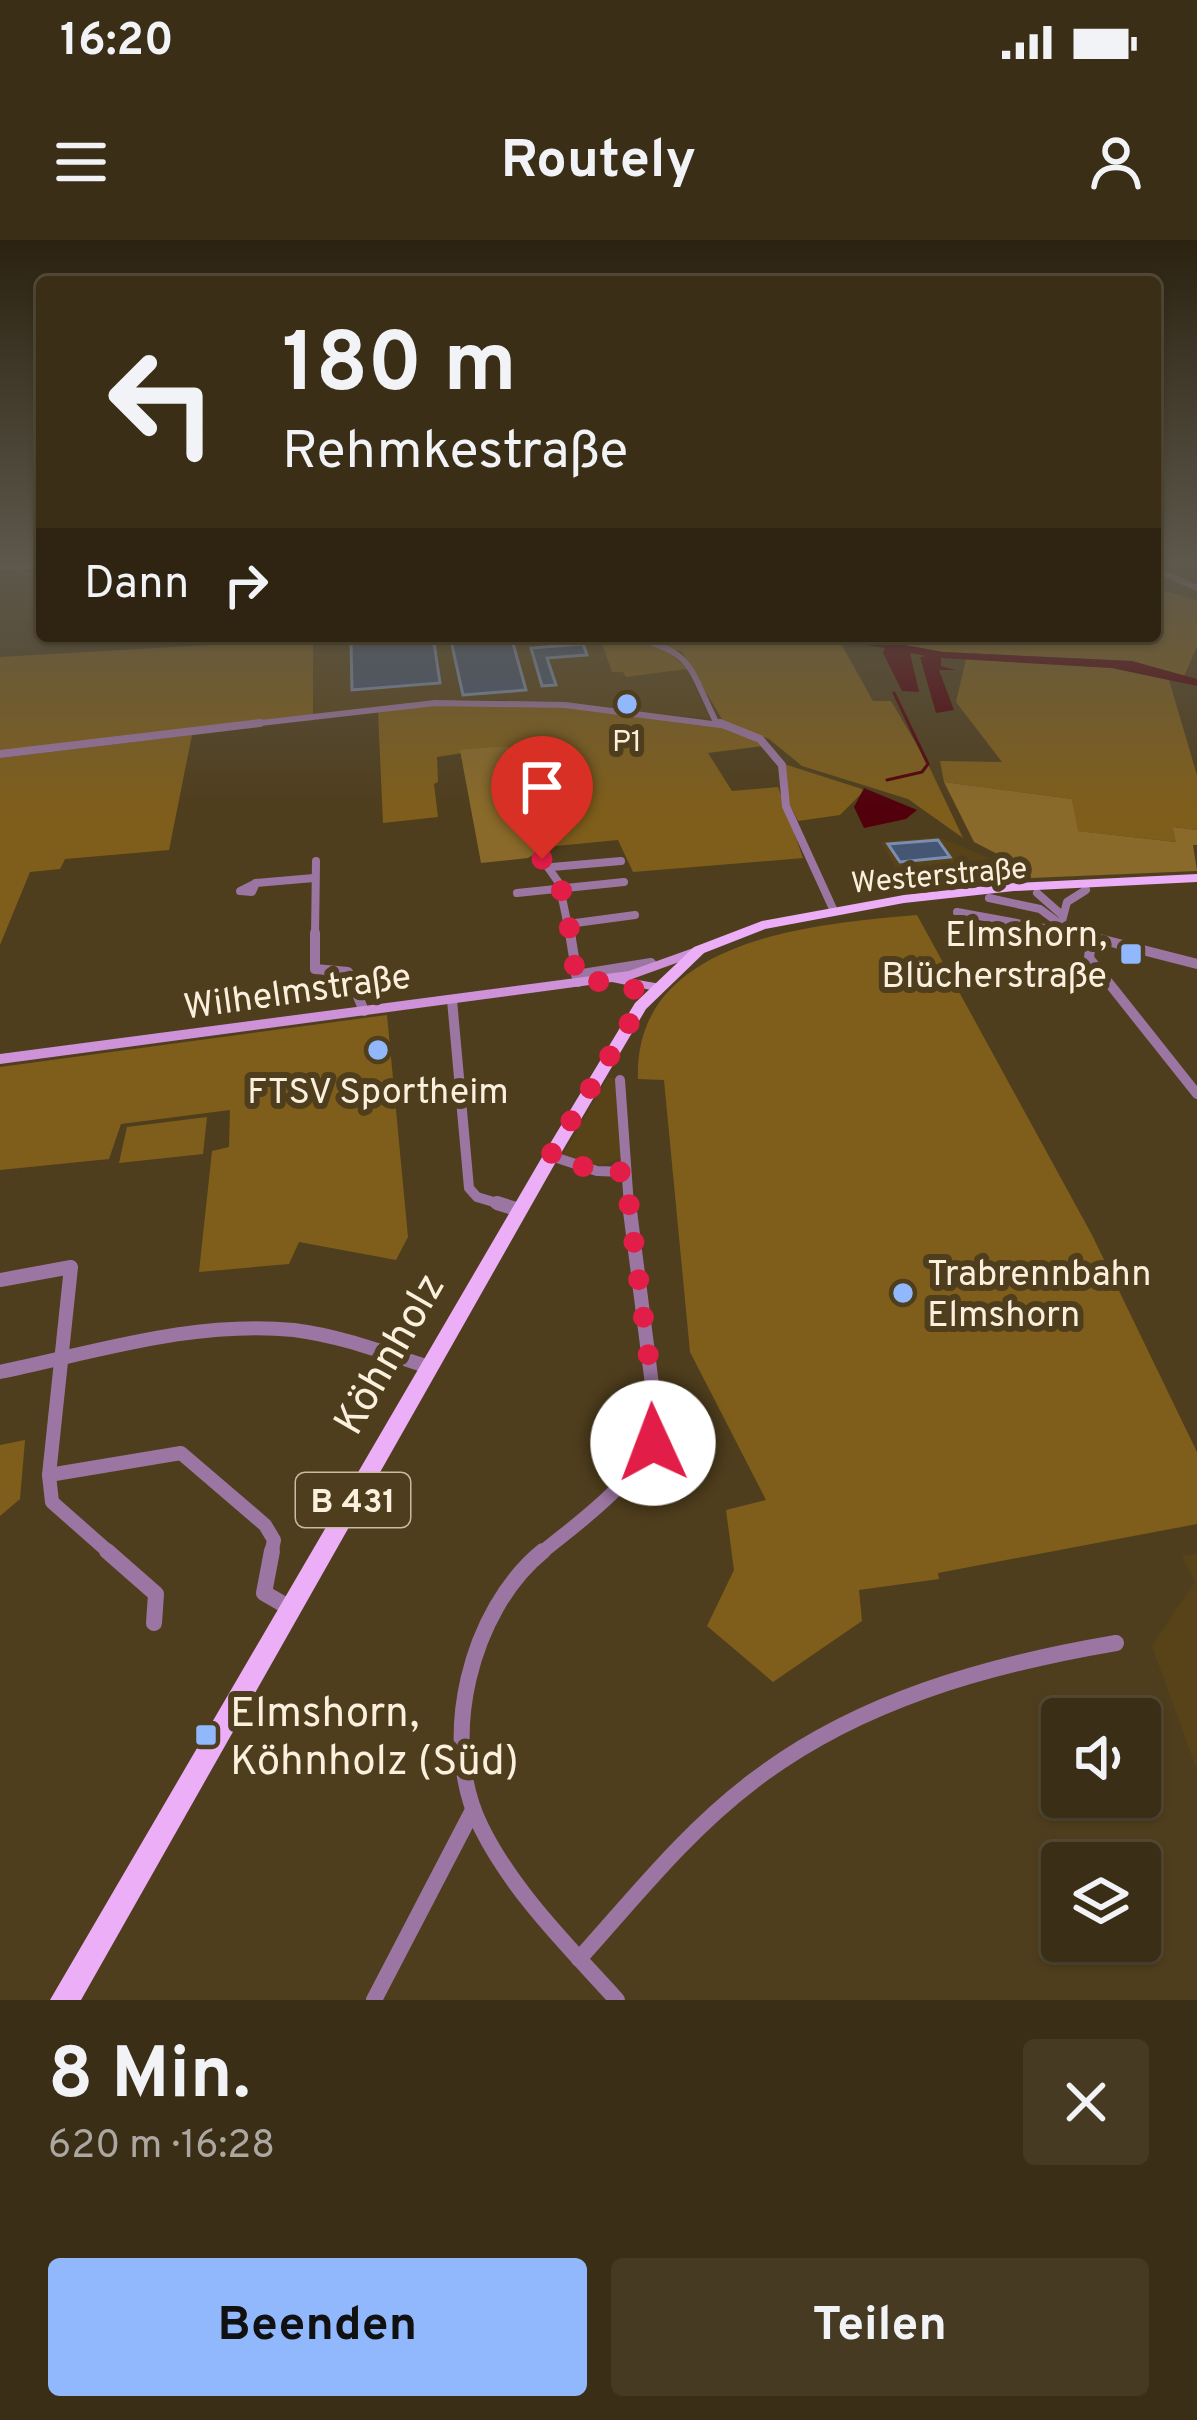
<!DOCTYPE html>
<html lang="de">
<meta charset="utf-8">
<style>
body{margin:0;font-family:Overpass,sans-serif;background:#463a23;color:#f1f3f6;height:100vh;display:flex;flex-direction:column;font-size:45px;white-space:nowrap}
*{box-sizing:border-box;margin:0}
p{font-size:39px;color:#aca8a1}
.icon{flex:none;width:66px;height:66px;fill:none;stroke:currentColor;stroke-width:2;stroke-linecap:round;stroke-linejoin:round}
.map{position:relative;height:1760px;overflow:hidden}
.panel{display:flex;flex-direction:column;background:#3b2e16;flex:1}
.panel>*{flex:none}
.banner{position:absolute;left:36px;top:36px;width:1125px;height:366px;border-radius:12px;box-shadow:0 3px 9px #0004,0 0 0 3px #544a35;background:#3b2e16;color:#f1f3f6;overflow:hidden}
.buttons{position:absolute;left:1041px;top:1458px;display:grid;gap:24px}
.buttons a{display:grid;place-items:center;width:120px;height:120px;border-radius:12px;background:#3b2e16;box-shadow:0 3px 9px #0004,0 0 0 3px #544a35;font-size:60px}
.pin{position:absolute;display:grid;place-items:center;width:102px;height:102px;color:#fff;margin:-123px -51px;border-radius:50% 50% 50% 0;rotate:-45deg;box-shadow:0 0 12px #0007}
.pin .icon{rotate:45deg}
.me{position:absolute;width:132px;margin:-66px;rotate:358deg;stroke-linejoin:round;filter:drop-shadow(0 0 9px #0008)}
.turn{display:flex;align-items:center;gap:42px;height:252px;padding:0 48px;font-size:54px}
.turn .icon{width:156px;height:156px;stroke-width:2.5}
.turn b{display:block;font-size:84px;line-height:102px}
.then{display:flex;align-items:center;height:114px;padding:0 48px;background:#0003;gap:24px;font-size:45px}
.round{display:grid;place-items:center;flex:none;width:126px;height:126px;border-radius:12px;background:#463a23}
.headline{display:flex;align-items:center;justify-content:space-between;height:204px;padding:0 48px}
h1{font-size:72px;font-weight:700;line-height:90px}
.primary-button{display:flex;gap:24px;margin-top:auto;padding:24px 48px}
.primary-button a{flex:1;height:138px;border-radius:12px;background:#91b8fd;color:#111;font-size:48px;font-weight:700;line-height:138px;text-align:center}
.primary-button a+a{background:#463a23;color:#f1f3f6}
.status{display:flex;justify-content:space-between;align-items:center;height:84px;padding:0 60px;background:#3b2e16;direction:ltr}
.status svg{height:33px;fill:currentColor}
header{display:flex;justify-content:space-between;align-items:center;height:156px;padding:0 48px;background:#3b2e16;font-size:54px;font-weight:700}
.map>svg:first-child{display:block}
.built{fill:#584319}
.green{fill:#7f5e1b}
.forest{fill:#8a6a2a}
.water{fill:#52000b}
.lines{fill:none;stroke-linecap:round;stroke-linejoin:round}
.stream{stroke:#52000b;stroke-width:3}
.building{fill:#455674;stroke:#7b8eaf;stroke-width:3}
.street-far4{stroke:#9c76a2;stroke-width:6}
.street-far3{stroke:#9c76a2;stroke-width:8}
.street-far2{stroke:#9c76a2;stroke-width:10}
.street-far1{stroke:#9c76a2;stroke-width:14}
.street{stroke:#9c76a2;stroke-width:16}
.secondary{fill:#ce92d8;fill-rule:evenodd}
.primary{fill:#ecaff7;fill-rule:evenodd}
.route{stroke:#e11d48;stroke-width:21;stroke-dasharray:0 37.8}
.poi-dot{fill:#91b8fd;stroke:#4f3e1d;stroke-width:4.5}
.labels{text-anchor:middle;stroke-width:12;stroke-linejoin:round;paint-order:stroke}
.far-poi-label{font-size:30px;fill:#faf0dd;stroke:#4f3e1d}
.far-street-label{font-size:30px;fill:#faf0dd;stroke:#4f3e1d}
.shield{fill:#4f3e1d;stroke:#c7bba3;stroke-width:3}
.shield-label{font-size:33px;font-weight:bold;fill:#faf0dd}
.poi-label{font-size:36px;fill:#faf0dd;stroke:#4f3e1d;text-anchor:end}
.street-label{font-size:36px;fill:#faf0dd;stroke:#4f3e1d}
.near-street-label{font-size:42px;fill:#faf0dd;stroke:#4f3e1d}
.near-poi-label{font-size:42px;fill:#faf0dd;stroke:#4f3e1d;text-anchor:start}
</style>
<div class="status"><b>16:20</b><svg viewBox="0 0 49 12"><path d="M0 12V9h3v3zM5 12V6h3v6zM10 12V3h3v9zM15 12V0h3v12zM26 1h20v11H26zM47 4h2v5h-2z"/></svg></div>
<header><svg class="icon" aria-label="menu" viewBox="0 0 24 24"><path d="M4 6h16M4 12h16M4 18h16"/></svg>Routely<svg class="icon" aria-label="person" viewBox="0 0 24 24"><circle cx="12" cy="8" r="4"/><path d="M4 21q1-7 8-7t8 7"/></svg></header>
<div class="map">
<svg width="1197" height="1760" viewBox="0 0 1197 1760">
<rect width="100%" height="100%" fill="#4f3e1d"/>
<!-- built -->
<g class="built">
<polygon points="313,396 599,396 612,432 624,432 626,437 687,429 709,478 500,460 435,461 313,475"/>
<polygon points="938,597 1004,624 1021,639 910,652 881,602"/>
<polygon points="608,838 617,838 621,918 600,925 563,915"/>
<polygon points="1197,1314 1197,1530 1152,1406 1195,1342 1182,1316"/>
</g>
<!-- green -->
<g class="green">
<polygon points="1155,348 1197,360 1197,407 1184,436 1132,421 943,412 856,396 1155,396"/>
<path d="M599 396C637 396 661 401 687 429L626 437 623 432H612Z"/>
<polygon points="633,396 838,398 873,461 891,461 927,522 963,598 908,559 802,526 769,499 723,481 682,412"/>
<polygon points="313,399 313,475 0,513 0,417"/>
<polygon points="966,419 1112,428 1169,440 1197,535 1197,590 1174,587 1177,602 1077,591 1072,559 944,542 940,521 1002,522 956,462"/>
<path d="M435 465C507 466 710 465 763 506L708 513 732 551 778 547 803 618 633 632 618 600 535 608 508 506 437 517 438 542 434 544 438 577 383 583 378 472Z"/>
<polygon points="192,495 169,610 65,619 60,629 30,632 0,705 0,518"/>
<polygon points="781,523 865,550 840,575 798,581 790,565"/>
<path d="M917 675 1092 995 1197 1212V1284L938 1333 939 1339 859 1350 862 1381 773 1442 707 1386 734 1330 726 1270 766 1260 690 1112 664 840 638 839C633 699 812 684 917 675Z"/>
<polygon points="387,775 408,997 396,1020 299,1002 289,1024 199,1032 212,911 229,907 230,870 121,884 109,919 0,930 0,827"/>
<polygon points="207,877 203,914 119,923 127,887"/>
<polygon points="25,1200 20,1259 0,1276 0,1205"/>
</g>
<!-- forest -->
<g class="forest">
<polygon points="508,506 536,613 528,618 481,623 460,510"/>
<polygon points="944,542 1072,559 1078,591 1176,602 1173,587 1197,590 1197,605 1193,605 1197,631 1031,638 1019,625 974,602"/>
</g>
<!-- water -->
<g class="water">
<polygon points="814,396 856,396 943,412 1132,421 1197,439 1197,446 1112,428 941,418 941,426 956,430 939,430 954,470 936,473 920,417 926,416 910,413 919,452 902,451 883,413 885,408"/>
<polygon points="864,548 917,570 906,579 864,588 854,567"/>
</g>
<g class="lines">
<!-- stream -->
<g class="stream">
<polyline points="26,331 42,329"/>
<polyline points="0,332 11,332"/>
<polyline points="887,540 922,532 928,524 894,453"/>
</g>
</g>
<!-- building -->
<g class="building">
<polygon points="433,396 440,443 352,450 351,401"/>
<polygon points="450,396 473,400 511,396 526,450 463,455"/>
<polygon points="583,404 587,415 547,418 556,445 542,446 531,408"/>
<polygon points="938,600 950,617 900,622 888,604"/>
</g>
<g class="lines">
<!-- street-far4 -->
<g class="street-far4">
<polyline points="0,327 42,325"/>
<polyline points="1155,329 1197,348"/>
<path d="M629 396C694 412 688 425 716 482"/>
<polyline points="235,486 435,463 565,465 728,486"/>
</g>
<!-- street-far3 -->
<g class="street-far3">
<polyline points="720,483 760,499 782,525 786,566 834,671"/>
<polyline points="0,514 260,483"/>
<polyline points="542,619 559,643 570,696"/>
<polyline points="552,627 621,621"/>
<polygon points="256,643 252,652 240,651"/>
<polyline points="256,643 314,638"/>
<polyline points="517,653 624,642"/>
<polyline points="1037,653 1062,675"/>
<polyline points="989,658 1040,669 1071,692"/>
<polyline points="957,672 1088,696"/>
<polyline points="1062,681 1067,662 1086,650"/>
<polyline points="568,684 635,675"/>
<polyline points="315,696 316,621"/>
</g>
<!-- street-far2 -->
<g class="street-far2">
<polyline points="315,693 315,729 348,732 364,771"/>
<polyline points="570,693 578,742"/>
<polyline points="1076,693 1197,724"/>
<polyline points="1091,700 1089,718 1197,854"/>
<polyline points="576,735 651,723"/>
<polyline points="452,760 469,948 477,957 507,966"/>
<polyline points="620,840 629,966"/>
<polyline points="551,916 597,931 625,932"/>
</g>
<!-- street-far1 -->
<g class="street-far1">
<polyline points="497,963 519,970"/>
<polyline points="0,1040 71,1027 49,1235 52,1262 111,1314"/>
<path d="M0 1132C96 1112 195 1080 294 1090 341 1096 385 1113 429 1127"/>
<polyline points="49,1235 181,1213 265,1285 274,1300 271,1314"/>
<path d="M540 1314C586 1276 638 1243 657 1184L629 963"/>
</g>
<!-- street -->
<g class="street">
<polyline points="107,1311 156,1354 154,1383"/>
<polyline points="272,1311 264,1353 290,1368"/>
<path d="M543 1311C470 1370 438 1501 481 1587 513 1652 569 1707 617 1760"/>
<path d="M579 1719C634 1658 686 1592 752 1542 857 1461 987 1425 1116 1403"/>
<polyline points="374,1760 473,1570"/>
</g>
<!-- secondary -->
<polygon class="secondary" points="699,706 704,707 704,713 632,739 661,744 663,747 656,751 612,742 0,824 0,814 629,731"/>
<!-- primary -->
<polygon class="primary" points="1197,634 1197,642 1014,651 904,663 765,689 704,713 646,769 557,920 81,1760 50,1760 545,912 635,763 694,707 762,681 904,655 1014,643"/>
</g>
<!-- sky -->
<linearGradient id="sky" x2="0" y2="1"><stop stop-color="#2b2210"/><stop offset="0.57" stop-color="#5d584c"/><stop offset="1" stop-color="#5d584c" stop-opacity="0"/></linearGradient>
<rect width="1197" height="568" fill="url(#sky)"/>
<g class="lines">
<!-- route -->
<path class="route" d="M542 619C572 643 568 707 578 742L622 741 638 752 630 782 550 916 597 931 625 932 657 1184 653 1203"/>
</g>
<!-- markers -->
<g class="poi-dot">
<circle cx="627" cy="464" r="12"/>
<rect x="1119" y="702" width="24" height="24" rx="6"/>
<circle cx="378" cy="810" r="12"/>
<circle cx="903" cy="1053" r="12"/>
<rect x="194" y="1483" width="24" height="24" rx="6"/>
</g>
<g class="labels">
<!-- far-poi labels -->
<g class="far-poi-label">
<text x="627" y="511">P1</text>
</g>
<!-- far-street labels -->
<g class="far-street-label">
<text transform="translate(939 635) rotate(-5)" y="10">Westerstraße</text>
</g>
<!-- shield labels -->
<rect class="shield" x="296" y="1233" width="114" height="54" rx="9"/>
<g class="shield-label">
<text x="353" y="1272">B 431</text>
</g>
<!-- poi labels -->
<g class="poi-label">
<text x="1107" y="706">Elmshorn,<tspan x="1107" dy="41">Blücherstraße</tspan></text>
<text x="378" y="863" text-anchor="middle">FTSV Sportheim</text>
<text x="927" y="1045" text-anchor="start">Trabrennbahn<tspan x="927" dy="41">Elmshorn</tspan></text>
</g>
<!-- street labels -->
<g class="street-label">
<text transform="translate(297 750) rotate(-8)" y="13">Wilhelmstraße</text>
</g>
<!-- near-street labels -->
<g class="near-street-label">
<text transform="translate(388 1113) rotate(-60)" y="15">Köhnholz</text>
</g>
<!-- near-poi labels -->
<g class="near-poi-label">
<text x="230" y="1486">Elmshorn,<tspan x="230" dy="48">Köhnholz (Süd)</tspan></text>
</g>
</g>
</svg>
<div class="buttons">
<a><svg class="icon" aria-label="sound" viewBox="0 0 24 24"><path d="M4 9h4l5-4v14l-5-4H4zM17 9q2 3 0 6"/></svg></a>
<a><svg class="icon" aria-label="layers" viewBox="0 0 24 24"><path d="M12 4l9 5-9 5-9-5zM3 14l9 5 9-5"/></svg></a>
</div>
<div class="pin" style="left:542px;top:619px;background:#d93025"><svg class="icon" aria-label="arrive" viewBox="0 0 24 24"><path d="M6 21V4h12l-3 4 3 4H6"/></svg></div>
<svg class="me" style="left:653px;top:1203px" viewBox="-20 -20 40 40"><circle r="19" fill="#fff"/><path d="M0-13L10 11 0 6-10 11z" fill="#e11d48"/></svg>
<div class="banner">
<div class="turn"><svg class="icon" aria-label="left" viewBox="0 0 24 24"><path d="M17 20v-9H6M10 6l-5 5 5 5"/></svg><div><b>180 m</b>Rehmkestraße</div></div>
<div class="then">Dann<svg class="icon" aria-label="right" viewBox="0 0 24 24"><path d="M7 20v-9h11M14 6l5 5-5 5"/></svg></div>
</div>
</div>
<section class="panel">
<div class="headline"><div><h1>8 Min.</h1><p>620 m · 16:28</p></div><a class="round"><svg class="icon" aria-label="close" viewBox="0 0 24 24"><path d="M6 6l12 12M18 6L6 18"/></svg></a></div>
<div class="primary-button"><a>Beenden</a><a>Teilen</a></div>
</section>
